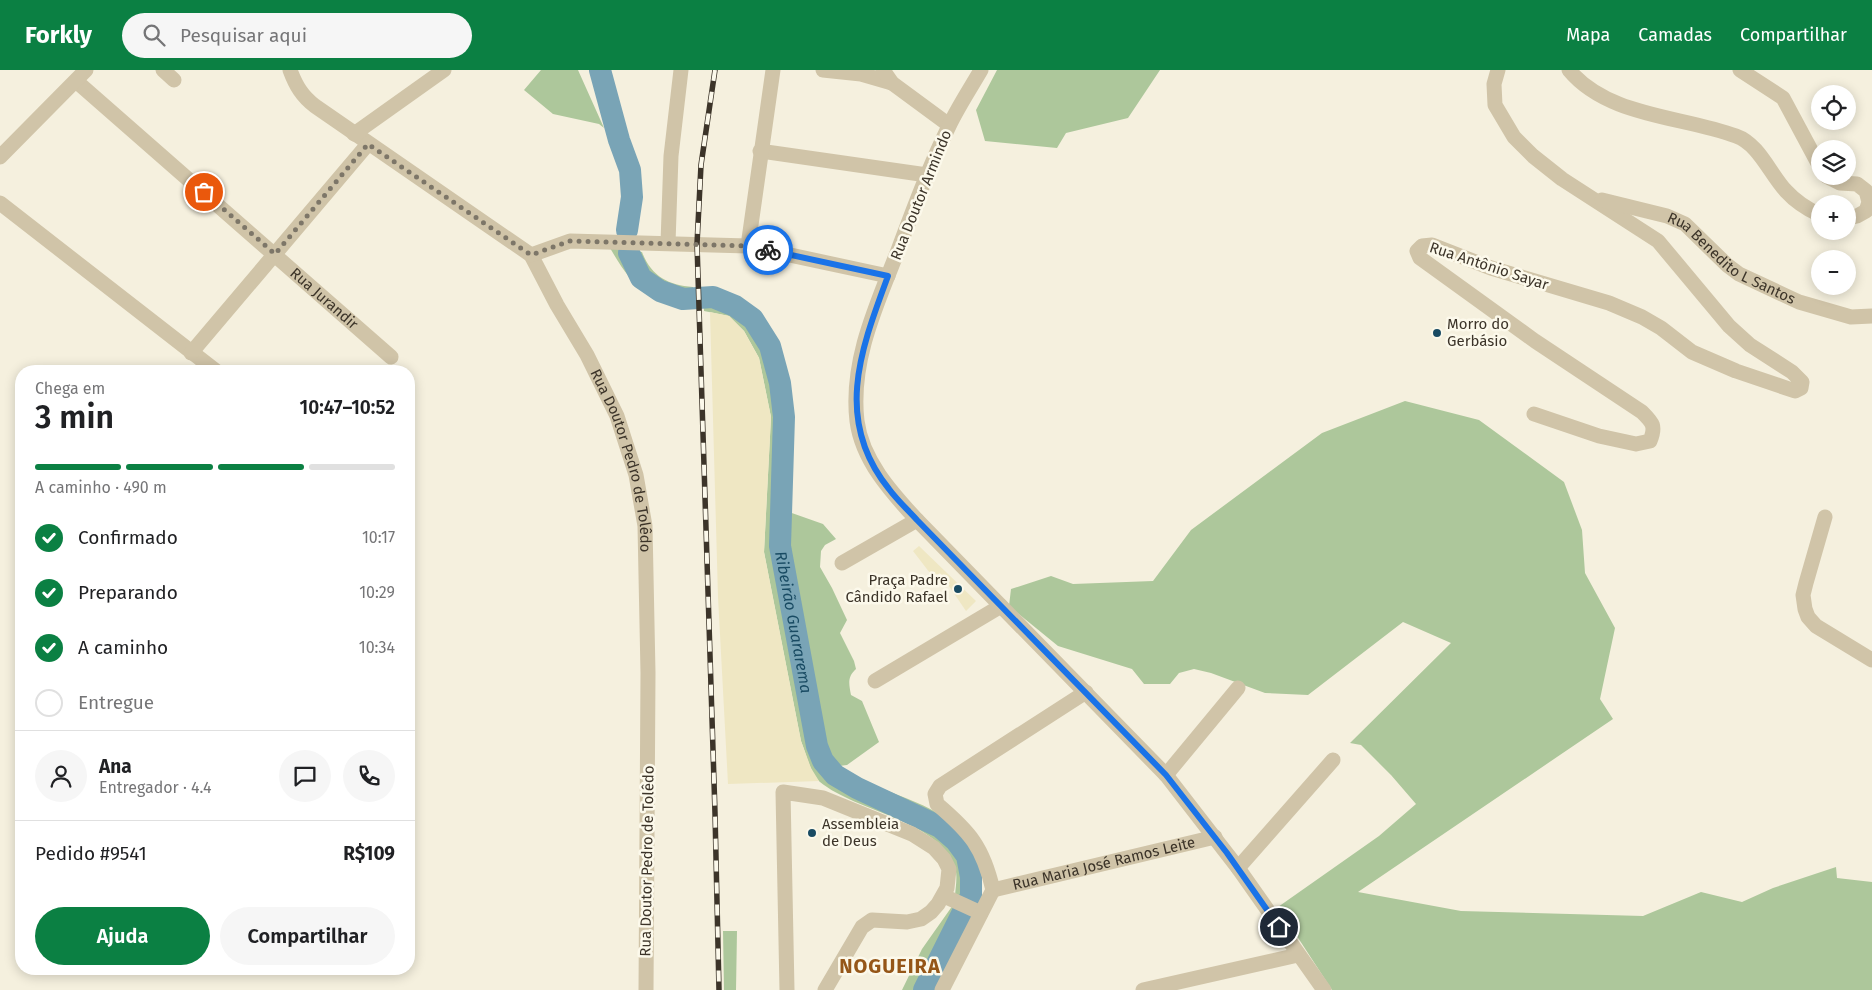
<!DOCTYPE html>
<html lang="pt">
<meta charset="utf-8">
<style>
body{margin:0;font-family:"Fira Sans",sans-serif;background:#f6f6f6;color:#202124;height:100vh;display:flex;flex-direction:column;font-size:19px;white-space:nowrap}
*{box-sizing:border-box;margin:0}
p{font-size:16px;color:#757577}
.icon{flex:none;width:28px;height:28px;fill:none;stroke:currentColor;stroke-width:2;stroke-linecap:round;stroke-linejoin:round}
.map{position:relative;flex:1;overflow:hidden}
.sheet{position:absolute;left:15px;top:295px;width:400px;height:610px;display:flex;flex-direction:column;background:#fff;border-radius:20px;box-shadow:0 2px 12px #0003}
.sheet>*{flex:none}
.controls{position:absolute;left:1811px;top:15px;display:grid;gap:10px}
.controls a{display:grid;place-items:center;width:45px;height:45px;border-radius:50%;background:#fff;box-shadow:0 2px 12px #0003;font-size:25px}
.pin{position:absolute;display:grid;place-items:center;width:42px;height:42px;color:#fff;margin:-21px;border:2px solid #fff;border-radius:50%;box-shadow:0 1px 5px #0007}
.courier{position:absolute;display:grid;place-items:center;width:50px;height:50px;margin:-25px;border:4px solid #1a73e8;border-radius:50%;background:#fff;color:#222;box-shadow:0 1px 6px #0007}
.head em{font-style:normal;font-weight:600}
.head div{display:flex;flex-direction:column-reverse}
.head{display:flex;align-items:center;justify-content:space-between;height:85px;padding:0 20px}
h1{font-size:32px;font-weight:600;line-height:38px}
.bar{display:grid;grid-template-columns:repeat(4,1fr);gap:8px 5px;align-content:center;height:60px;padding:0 20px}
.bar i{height:6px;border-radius:4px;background:#e0e0e0}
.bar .current{background:#0b8043}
.bar p{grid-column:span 4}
.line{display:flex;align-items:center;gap:12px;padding:0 20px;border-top:1px solid #e0e0e0}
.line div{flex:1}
.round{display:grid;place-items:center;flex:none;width:52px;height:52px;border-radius:26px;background:#f6f6f6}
ol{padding:0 20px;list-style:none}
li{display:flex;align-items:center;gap:15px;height:55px}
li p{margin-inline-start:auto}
li .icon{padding:5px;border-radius:50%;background:#0b8043;color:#fff;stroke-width:4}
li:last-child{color:#757577}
li i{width:28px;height:28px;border:2px solid #e0e0e0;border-radius:50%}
.primary-button{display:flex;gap:10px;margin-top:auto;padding:10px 20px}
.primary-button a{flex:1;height:58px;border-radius:30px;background:#0b8043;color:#fff;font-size:20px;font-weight:600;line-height:58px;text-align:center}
.primary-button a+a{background:#f6f6f6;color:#202124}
header{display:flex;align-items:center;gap:30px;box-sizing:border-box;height:70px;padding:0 25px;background:#0b8043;color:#fff}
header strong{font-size:24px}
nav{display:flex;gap:28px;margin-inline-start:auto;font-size:18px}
.search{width:350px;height:45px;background:#f6f6f6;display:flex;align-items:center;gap:12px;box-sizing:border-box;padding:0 18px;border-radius:28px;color:#757577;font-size:19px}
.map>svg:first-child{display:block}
.green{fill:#adc79b}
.plaza{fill:#efe7c3}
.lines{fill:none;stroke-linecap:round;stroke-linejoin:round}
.river{stroke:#79a4b6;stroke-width:22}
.minor{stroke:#d0c4a8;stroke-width:15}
.rail-casing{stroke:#3c3429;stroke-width:5.5}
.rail{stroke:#fcf9eb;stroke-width:4;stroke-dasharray:11;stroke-linecap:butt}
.done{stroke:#7d7668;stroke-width:5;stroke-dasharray:0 9}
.route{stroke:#1a73e8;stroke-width:6}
.poi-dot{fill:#194b63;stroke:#fcf9eb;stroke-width:2}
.labels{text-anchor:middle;stroke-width:5;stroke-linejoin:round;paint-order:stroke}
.street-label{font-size:15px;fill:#3c3429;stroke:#fcf9eb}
.poi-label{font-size:15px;fill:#3c3429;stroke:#fcf9eb;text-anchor:start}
.water-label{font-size:16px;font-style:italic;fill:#194b63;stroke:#fcf9eb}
.district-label{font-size:20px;font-weight:bold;letter-spacing:1px;fill:#955618;stroke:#fcf9eb}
</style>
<header>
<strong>Forkly</strong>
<div class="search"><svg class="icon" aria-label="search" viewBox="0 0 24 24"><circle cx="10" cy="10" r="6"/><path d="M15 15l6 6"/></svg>Pesquisar aqui</div>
<nav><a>Mapa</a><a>Camadas</a><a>Compartilhar</a></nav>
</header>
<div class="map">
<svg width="1872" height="920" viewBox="0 0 1872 920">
<rect width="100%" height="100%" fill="#f5f0de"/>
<path class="green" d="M541,0H578L604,58L599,54L553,44L524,20Z
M997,0H1160L1128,48L1066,63L1057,78L985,71L976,40Z
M610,178L642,182C651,206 668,215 693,217L694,239C646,230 634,219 610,178Z
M703,218C721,224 748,234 761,248C767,255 771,266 775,275C799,328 791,385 789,442L823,454L836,469L825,475L821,481L820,497L832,518L847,550L840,563L854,591L856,599C847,607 849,614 851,625L862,631L879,672L847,695L839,696C874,723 940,731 965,766C967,770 969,775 971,779C983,803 983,809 977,834L955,825C956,815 958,803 954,794C934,749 857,742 820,712C810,703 806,683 801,671L764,482L771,347L759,288L744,261L729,246L704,241Z
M1405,331L1479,350L1564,412L1582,460L1585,503L1615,558L1600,629L1613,649L1358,822L1461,841L1643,846L1701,822L1742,832L1773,818L1836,797L1837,808L1872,812V920H1332L1278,837L1379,766L1416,734L1391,705L1361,675L1350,673L1451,573L1403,552L1308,625L1265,623L1211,603L1194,599L1179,603L1170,614H1144L1132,599L1058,576L1009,536L1011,519L1051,506L1073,514L1153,511L1191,460L1322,363Z
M953,835L972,844L934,920H902L922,879Z
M723,861H737L736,920H724Z"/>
<path class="plaza" d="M710,242L729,246L744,261L759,288L771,347L764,482L801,671L811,698L819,711L728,714L718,527Z
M919,476L976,531L966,541L940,503L933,507L913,481Z"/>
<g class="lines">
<g class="river">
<path d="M600,0L619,70L630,100L632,127L627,160"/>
<path id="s1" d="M629,183L641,208L660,221L683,229L713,227L735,236L753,249L770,276L780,313L784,347L780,476L817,676L823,691L835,705L857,718L940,757L956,771L967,786L971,807V826L924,920"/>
</g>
<g class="minor">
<path d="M163,0L174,10"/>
<path id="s2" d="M290,0C296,16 302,26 315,36L531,185L557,235L587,285L617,346L636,405L645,456L648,603L646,920"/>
<path d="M823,0L861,4L892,13"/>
<path d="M883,0L892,13L949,55"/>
<path d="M981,0C970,19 958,37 949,56C929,97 913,140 897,183C876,236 850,292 857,351C862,390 891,422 917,450L1166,705L1238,798L1324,920"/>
<path d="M1498,0L1494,14L1495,35L1514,67L1533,86L1562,109L1658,171L1729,256L1750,275L1792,302L1802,312L1801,318L1795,321L1736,301L1692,282L1661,258L1642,247L1609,233L1491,198L1432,175L1422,176L1417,181L1420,188L1535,271L1642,342C1653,353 1656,356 1650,371L1636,374L1599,366L1534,344"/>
<path d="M1569,0C1608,47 1682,46 1736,66C1759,74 1770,104 1786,121C1796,132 1807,139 1820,145"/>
<path d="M1740,0L1783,28L1820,97"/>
<path id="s3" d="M76,11L391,287"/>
<path d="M354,64L444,0"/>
<path d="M760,81L927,105"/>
<path d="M0,87L86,0"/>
<path d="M1826,106L1840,113L1857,114L1866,121L1869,132L1866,141L1857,146L1848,148"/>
<path id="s4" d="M1602,130L1667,146L1685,154L1727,195L1739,204L1799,232L1851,247L1872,246"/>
<path d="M0,133L216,301"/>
<path d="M668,173L671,86L681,0"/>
<path d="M748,176L773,0"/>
<path d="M531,185L570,171L748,176L888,206"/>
<path d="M191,283L368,74"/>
<path d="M1825,447L1806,513L1803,525L1805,539L1808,547L1816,556L1872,590"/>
<path d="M842,493L917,450"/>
<path d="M875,611L1001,536"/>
<path d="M1166,705L1238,618"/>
<path d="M1238,798L1333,690"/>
<path id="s5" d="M993,820L1215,767"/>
<path d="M944,826L981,843"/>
<path d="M787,920L783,722L823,728L912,764L934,778L944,789L949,799L947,818L938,834L931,842L921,849L907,852L872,850L862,857L825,920"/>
<path d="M942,920L993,820C983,777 970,762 937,734L935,724L940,716L1086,622"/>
<path d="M1143,920L1298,885"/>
</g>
<g class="rail-casing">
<path id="rail" d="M715,0L701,95L697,174L715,743L719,920"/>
</g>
<use href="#rail" class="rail"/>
</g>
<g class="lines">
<path class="done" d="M204,122L275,184L368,74L531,185L570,171L748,176L768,180"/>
<path class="route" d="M768,180L888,206C861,279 833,350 889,419C897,430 908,440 917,450L1166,705L1227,783L1279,857"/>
</g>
<g class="poi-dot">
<circle cx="1437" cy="263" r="5"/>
<circle cx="958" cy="519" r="5"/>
<circle cx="812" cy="763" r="5"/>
</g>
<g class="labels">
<g class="street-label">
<text transform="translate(921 125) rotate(-68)" y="5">Rua Doutor Armindo</text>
<text dy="5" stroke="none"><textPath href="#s4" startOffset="145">Rua Benedito L Santos</textPath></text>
<text transform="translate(1489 196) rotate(18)" y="5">Rua Antônio Sayar</text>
<text dy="5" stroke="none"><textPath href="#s3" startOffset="330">Rua Jurandir</textPath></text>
<text dy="5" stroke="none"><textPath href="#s2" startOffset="534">Rua Doutor Pedro de Tolêdo</textPath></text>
<text transform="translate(647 791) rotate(-89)" y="5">Rua Doutor Pedro de Tolêdo</text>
<text dy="5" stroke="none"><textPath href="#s5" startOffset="114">Rua Maria José Ramos Leite</textPath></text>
</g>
<g class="poi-label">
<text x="1447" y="259">Morro do<tspan x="1447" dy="17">Gerbásio</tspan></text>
<text x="948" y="515" text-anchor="end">Praça Padre<tspan x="948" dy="17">Cândido Rafael</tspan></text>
<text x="822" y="759">Assembleia<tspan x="822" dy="17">de Deus</tspan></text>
</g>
<g class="water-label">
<text dy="6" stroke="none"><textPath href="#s1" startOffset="462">Ribeirão Guararema</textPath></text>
</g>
<g class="district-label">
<text x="890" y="903">NOGUEIRA</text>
</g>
</g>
</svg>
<div class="controls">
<a><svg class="icon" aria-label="locate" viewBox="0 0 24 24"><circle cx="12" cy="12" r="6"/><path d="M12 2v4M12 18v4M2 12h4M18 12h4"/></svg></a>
<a><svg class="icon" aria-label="layers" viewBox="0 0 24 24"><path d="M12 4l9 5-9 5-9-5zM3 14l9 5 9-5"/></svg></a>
<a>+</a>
<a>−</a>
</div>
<div class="pin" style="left:204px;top:122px;background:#ea580c"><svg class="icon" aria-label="bag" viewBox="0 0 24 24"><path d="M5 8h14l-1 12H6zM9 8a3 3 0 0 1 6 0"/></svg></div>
<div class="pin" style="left:1279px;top:857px;background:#1f2937"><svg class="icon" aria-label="home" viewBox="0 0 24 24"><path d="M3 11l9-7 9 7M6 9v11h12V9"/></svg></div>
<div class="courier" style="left:768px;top:180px"><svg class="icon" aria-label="bike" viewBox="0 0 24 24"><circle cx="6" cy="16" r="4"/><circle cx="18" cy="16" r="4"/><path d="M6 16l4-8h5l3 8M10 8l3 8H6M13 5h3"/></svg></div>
<section class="sheet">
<div class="head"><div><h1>3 min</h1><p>Chega em</p></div><em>10:47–10:52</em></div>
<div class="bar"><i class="current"></i><i class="current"></i><i class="current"></i><i></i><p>A caminho · 490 m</p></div>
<ol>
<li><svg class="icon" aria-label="check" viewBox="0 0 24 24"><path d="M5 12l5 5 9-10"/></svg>Confirmado<p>10:17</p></li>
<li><svg class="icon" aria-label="check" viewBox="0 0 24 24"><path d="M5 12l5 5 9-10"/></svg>Preparando<p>10:29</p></li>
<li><svg class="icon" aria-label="check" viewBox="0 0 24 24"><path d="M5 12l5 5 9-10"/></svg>A caminho<p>10:34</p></li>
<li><i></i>Entregue</li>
</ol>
<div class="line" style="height:90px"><a class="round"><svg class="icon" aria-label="person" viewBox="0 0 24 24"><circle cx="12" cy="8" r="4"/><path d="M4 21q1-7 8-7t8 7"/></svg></a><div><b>Ana</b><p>Entregador · 4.4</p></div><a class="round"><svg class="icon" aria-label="chat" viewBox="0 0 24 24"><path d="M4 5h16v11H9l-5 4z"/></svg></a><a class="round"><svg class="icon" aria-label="phone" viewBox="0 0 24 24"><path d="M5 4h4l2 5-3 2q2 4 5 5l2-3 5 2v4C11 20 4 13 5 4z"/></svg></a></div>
<div class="line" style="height:65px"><div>Pedido #9541</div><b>R$109</b></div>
<div class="primary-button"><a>Ajuda</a><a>Compartilhar</a></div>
</section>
</div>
